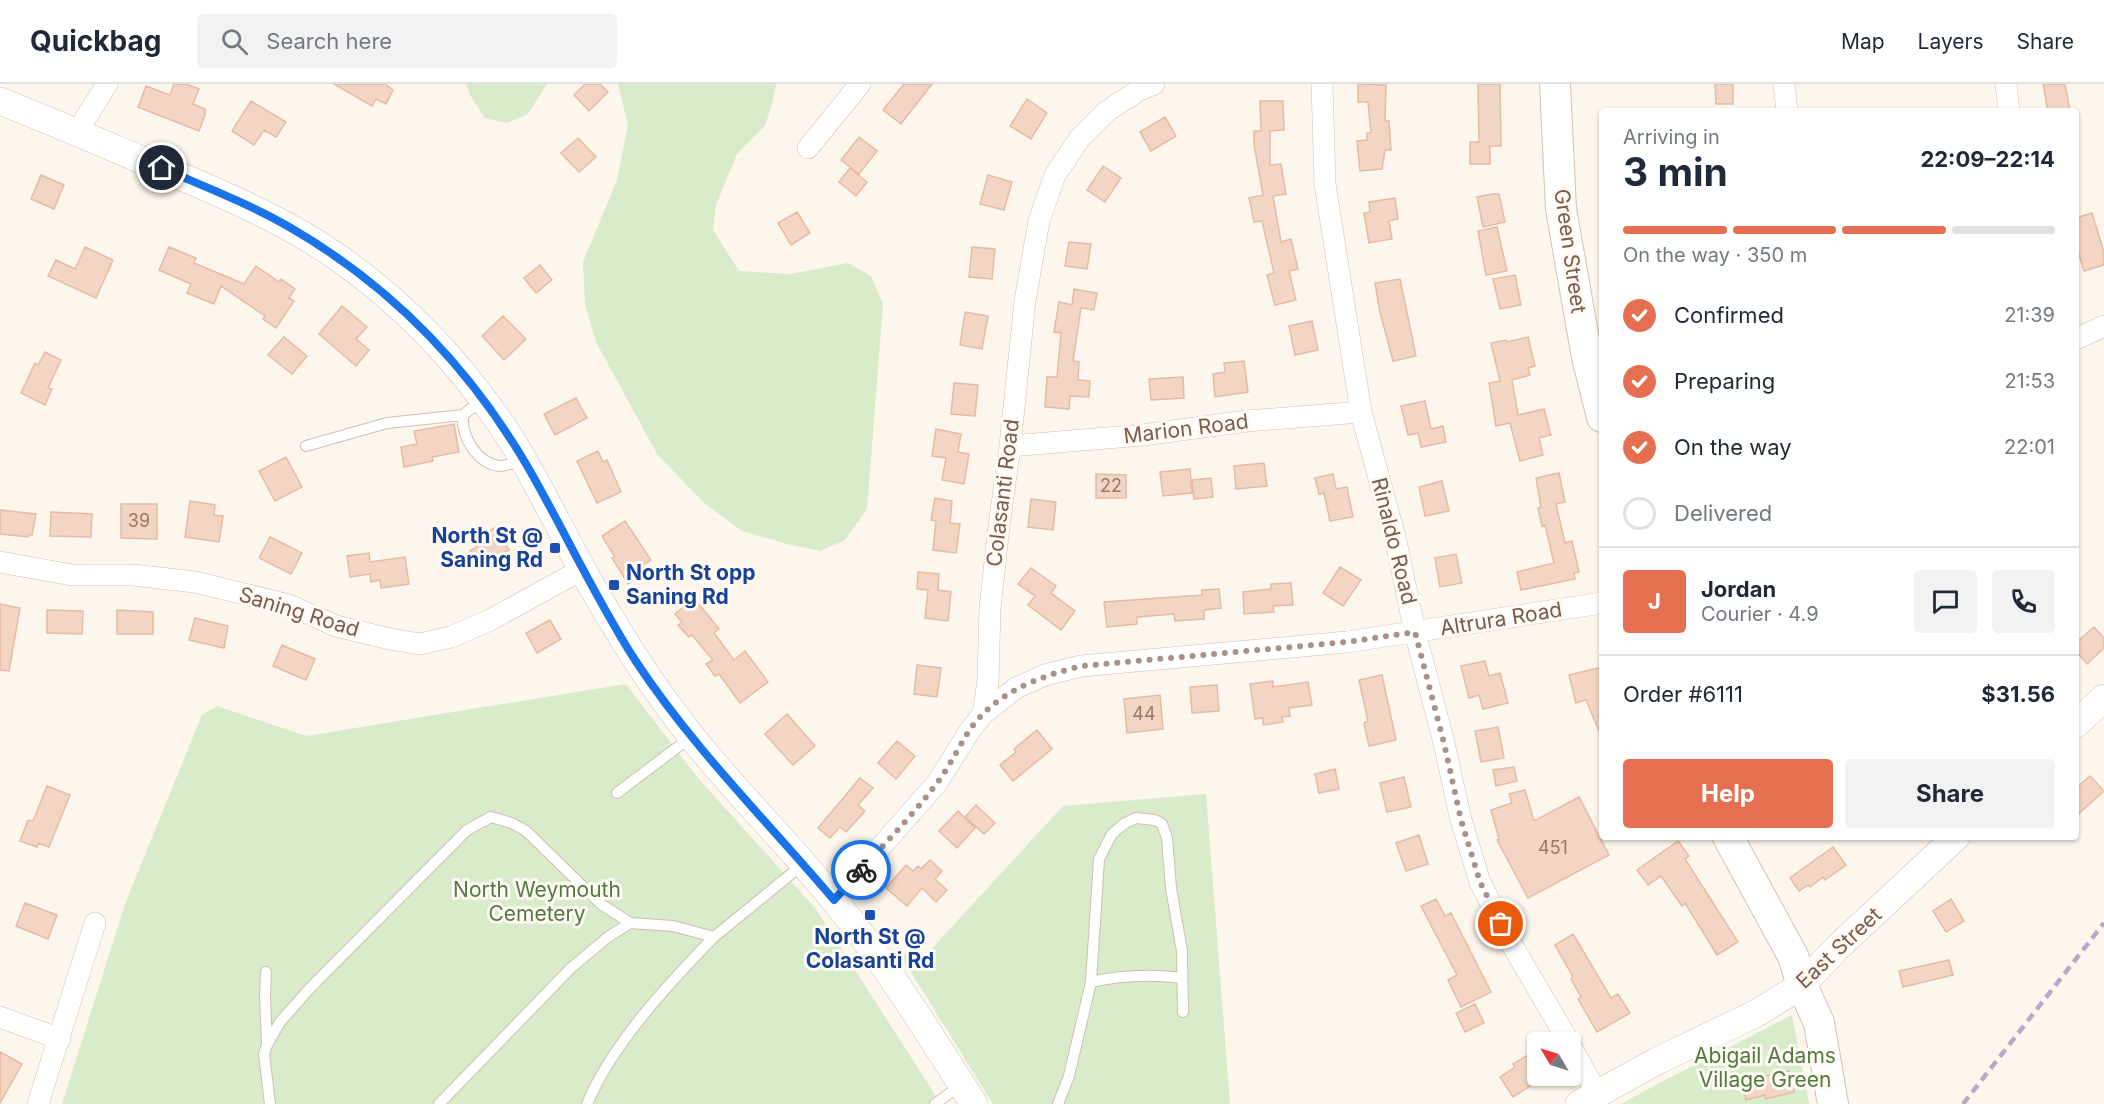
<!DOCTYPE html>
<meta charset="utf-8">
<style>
body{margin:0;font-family:Inter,sans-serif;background:#f2f2f3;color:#1f2937;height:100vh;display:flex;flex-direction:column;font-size:22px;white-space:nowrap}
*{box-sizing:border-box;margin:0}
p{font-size:20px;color:#747a83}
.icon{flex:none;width:33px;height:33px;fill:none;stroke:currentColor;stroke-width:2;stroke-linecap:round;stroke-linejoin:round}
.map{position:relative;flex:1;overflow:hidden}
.panel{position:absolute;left:1599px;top:24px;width:480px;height:732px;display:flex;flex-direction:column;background:#fff;border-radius:6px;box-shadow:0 2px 4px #0004}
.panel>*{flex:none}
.needle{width:39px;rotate:308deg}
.tools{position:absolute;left:1527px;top:948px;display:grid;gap:12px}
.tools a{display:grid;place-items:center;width:54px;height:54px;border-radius:6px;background:#fff;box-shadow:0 2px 4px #0004;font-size:30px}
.pin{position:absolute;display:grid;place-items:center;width:51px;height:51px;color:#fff;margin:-26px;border:3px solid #fff;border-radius:50%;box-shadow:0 2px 6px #0007}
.courier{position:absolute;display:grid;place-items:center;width:60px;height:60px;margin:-30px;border:4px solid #1a73e8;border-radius:50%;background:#fff;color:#222;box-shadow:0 2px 8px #0007}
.head em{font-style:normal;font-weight:700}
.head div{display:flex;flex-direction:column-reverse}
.head{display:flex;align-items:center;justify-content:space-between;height:102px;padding:0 24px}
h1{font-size:39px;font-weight:700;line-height:45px}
.bar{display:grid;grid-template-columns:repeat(4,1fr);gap:9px 6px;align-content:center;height:72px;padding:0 24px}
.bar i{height:8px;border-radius:4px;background:#e0e1e3}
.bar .on{background:#e76f51}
.bar p{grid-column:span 4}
.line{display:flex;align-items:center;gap:15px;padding:0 24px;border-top:2px solid #e0e1e3}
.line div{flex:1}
.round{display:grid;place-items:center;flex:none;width:63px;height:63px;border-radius:6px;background:#f2f2f3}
ol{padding:0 24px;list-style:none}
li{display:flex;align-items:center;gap:18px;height:66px}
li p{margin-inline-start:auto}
li .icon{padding:6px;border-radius:50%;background:#e76f51;color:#fff;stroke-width:4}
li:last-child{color:#747a83}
li i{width:33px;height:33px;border:3px solid #e0e1e3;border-radius:50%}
.action{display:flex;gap:12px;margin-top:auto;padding:12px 24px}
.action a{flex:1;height:69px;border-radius:6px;background:#e76f51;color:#fff;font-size:24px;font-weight:700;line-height:69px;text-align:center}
.action a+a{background:#f2f2f3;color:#1f2937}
header{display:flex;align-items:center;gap:36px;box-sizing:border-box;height:84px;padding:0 30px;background:#fff;border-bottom:2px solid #e0e1e3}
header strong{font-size:28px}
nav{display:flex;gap:33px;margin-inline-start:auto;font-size:21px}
.search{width:420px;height:54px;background:#f2f2f3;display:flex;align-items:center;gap:15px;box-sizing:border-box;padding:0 21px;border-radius:6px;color:#747a83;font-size:22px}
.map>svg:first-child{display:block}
.green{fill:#d8ecc9}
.building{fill:#f3d5c3;stroke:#e6bba3;stroke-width:1.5}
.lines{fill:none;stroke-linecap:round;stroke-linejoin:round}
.service-casing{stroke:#d1beb0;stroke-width:12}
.minor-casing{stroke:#d1beb0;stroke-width:22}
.tertiary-casing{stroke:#d1beb0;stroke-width:28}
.secondary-casing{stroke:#d6c0b0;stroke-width:32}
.service{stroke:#fff;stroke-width:10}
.minor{stroke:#fff;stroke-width:21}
.tertiary{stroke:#fff;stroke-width:27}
.secondary{stroke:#fff;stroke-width:30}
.rail{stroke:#b9a8c9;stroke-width:4.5;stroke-dasharray:9 6;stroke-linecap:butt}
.done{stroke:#a89285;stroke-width:6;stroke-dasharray:0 10.8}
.route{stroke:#1a73e8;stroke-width:8}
.transit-dot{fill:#1a4fb4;stroke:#fffaf3;stroke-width:2}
.labels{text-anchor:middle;stroke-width:6;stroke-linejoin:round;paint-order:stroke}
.number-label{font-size:18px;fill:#987a6a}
.street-label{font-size:21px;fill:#7a5c4d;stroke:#fffaf3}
.transit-label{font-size:21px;font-weight:bold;fill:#164399;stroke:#fffaf3;text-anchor:end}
.park-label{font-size:21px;fill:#537a41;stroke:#fffaf3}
</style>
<header>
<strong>Quickbag</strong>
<div class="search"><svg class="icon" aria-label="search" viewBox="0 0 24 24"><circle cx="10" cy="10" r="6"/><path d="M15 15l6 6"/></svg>Search here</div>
<nav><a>Map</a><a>Layers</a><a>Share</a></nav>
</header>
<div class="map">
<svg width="2104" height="1020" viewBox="0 0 2104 1020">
<rect width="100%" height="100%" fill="#fdf6ec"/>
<path class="green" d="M466,0H547L528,30L507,39L485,34L470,11Z
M618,0H776L772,20L765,42L737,70L716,121L713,146L739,187L790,190L848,179L871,192L883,220L867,425L845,456L820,467L787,460L742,447L704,419L657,370L596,258L585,221L583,178L617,96L628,41Z
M626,600L697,693L816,825L941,1020H62L126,817L202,631L217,622L306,652Z
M1206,710L1230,1020H993L899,869L924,873L1063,722Z
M1792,931L1809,1020H1621L1665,996Z"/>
<path class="building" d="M174,0H186L199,5L193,20L205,25V31L199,47L138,23L146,2L170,11Z
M334,0H385L393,6L386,20L376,15L372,22Z
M585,0H600L608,8L589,27L574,11Z
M904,0H932L901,40L883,26Z
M1358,0L1386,1L1385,37H1389L1391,66H1385L1382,85L1360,87L1357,57L1367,56V49H1371L1368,18H1358Z
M1478,0H1500L1501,62H1490V80H1470V58H1479Z
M1715,0H1733V20H1716Z
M2043,0H2065L2070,27H2048Z
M1027,15L1047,29L1031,55L1010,42Z
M251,17L286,38L276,53L264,46L254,61L232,47Z
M1260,17H1283L1284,46L1270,47V81L1281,80L1286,110L1273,112L1281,158L1291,155L1298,185L1289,187L1296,216L1275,221L1267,191L1274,189L1262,137L1254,138L1249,114L1263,111L1254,61V47H1261Z
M1165,33L1176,52L1151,67L1140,48Z
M859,53L877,67L859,90L841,76Z
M578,54L596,73L579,88L561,69Z
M1103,82L1121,94L1105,118L1087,106Z
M850,84L867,98L856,112L839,98Z
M41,91L64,101L54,125L31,115Z
M988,91L1012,98L1004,126L980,120Z
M1492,110H1499L1505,138L1483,143L1477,113Z
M1395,114L1398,135L1389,137L1392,155L1369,159L1364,129L1370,128L1369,118Z
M797,128L810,149L791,161L778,139Z
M2092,129L2104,168V181L2084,187L2076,161V134Z
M1497,143L1507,187L1486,191L1478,147Z
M1069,158L1091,160L1087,185L1065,182Z
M85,163L113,176L96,214L48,192L56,176L75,185Z
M169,163L196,174L194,179L244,200L256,182L279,198L281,195L295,205L289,214L294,217L276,244L263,235L265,232L221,202L214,220L187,209L191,200L159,186Z
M972,163L995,165L992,195L969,193Z
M540,181L552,196L536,209L524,194Z
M1515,191L1521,221L1500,225L1493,195Z
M1400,195L1416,272L1393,277L1380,228L1375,199Z
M1074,205L1097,209L1094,226L1081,224L1073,277L1079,278L1078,296L1090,297L1089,313L1070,312L1069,325L1045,323L1047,293H1057L1061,249L1054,248L1059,218L1072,221Z
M342,222L367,243L356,255L369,266L356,282L319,250Z
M965,228L988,232L982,265L960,261Z
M503,232L526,255L504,276L482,252Z
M1312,237L1318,266L1295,271L1289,242Z
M284,253L307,272L292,290L268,271Z
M1528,253L1535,282L1528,284L1530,291L1512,296L1518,331L1544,325L1551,351L1539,354L1543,371L1520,377L1510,339L1496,342L1489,299L1500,297L1491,259L1506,256L1507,258Z
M45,268L61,276L48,304L52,305L45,321L21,309L35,279L38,281Z
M1244,277L1248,308L1215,313L1213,290L1225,288L1224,279Z
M1183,293L1184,314L1151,316L1149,295Z
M954,299L978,301L975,332L951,330Z
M576,314L587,334L555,351L544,330Z
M1425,317L1431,345L1443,342L1446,358L1421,363L1418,349L1408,351L1401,322Z
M454,340L459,368L432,373L433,377L404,383L401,363L417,360L414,347Z
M936,345L961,350L958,368L969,370L964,400L942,396L946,374L932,372Z
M598,367L603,378L607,376L621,408L597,419L577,377Z
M286,373L302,403L275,417L259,387Z
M1264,379L1267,402L1236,405L1234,382Z
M1190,385L1192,409L1163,412L1160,388Z
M1559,389L1565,418L1556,420L1565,459L1572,457L1579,488L1574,489L1575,495L1521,506L1517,488L1554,479L1545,441L1542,442L1538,424L1541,423L1536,394Z
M1096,390L1126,391V414H1096Z
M1333,390L1336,405L1347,403L1353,433L1330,437L1324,409L1319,410L1315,394Z
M1211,394L1213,413L1194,415L1192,396Z
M1442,397L1449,427L1425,432L1419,403Z
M935,414L952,417L950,439L960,440L956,469L933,466L936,437L931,436Z
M1031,415L1056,418L1053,446L1028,443Z
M190,417L215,421L214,431L223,432L219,458L185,453Z
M121,420H157V455L121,454Z
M0,426L36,430L32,451H28V453L0,450Z
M51,428L92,430L91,453L50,452Z
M625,437L651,476L639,484L644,490L628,500L612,474L615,473L602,452Z
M496,443L509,466L479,483L470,467L479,461L476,455Z
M270,453L302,469L291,490L259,474Z
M369,469L370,478L405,473L409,500L381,504L380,496L371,498L370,490L350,493L347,472Z
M1456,470L1462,499L1440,503L1435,474Z
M1340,483L1361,496L1343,522L1323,509Z
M1031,484L1056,502L1051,509L1075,527L1061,546L1028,521L1035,512L1018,500Z
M918,488L939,490L938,506L951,508L948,537L925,534L928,506L917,505Z
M1291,499L1293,521L1273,522L1274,528L1244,530L1243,508L1271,505V500Z
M1219,505L1221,524L1204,526V535L1175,537L1174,530L1137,533V540L1107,543L1104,518L1202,511V506Z
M694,514L719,545L714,549L734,576L745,567L768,598L740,619L719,590L715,592L706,580L713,576L692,551L689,553L678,541L682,538L675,530Z
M0,520L20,524L9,587L0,586Z
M47,526L83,527L82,550L47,549Z
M117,526L153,528V550H117Z
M195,534L228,542L224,564L189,556Z
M550,536L561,555L537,569L526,549Z
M2094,543L2104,554V564L2087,580L2076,567V559Z
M282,561L315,575L306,596L273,582Z
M1485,577L1489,592L1500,589L1508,619L1483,625L1479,611L1469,614L1461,582Z
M917,581L941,584L937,613L914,610Z
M1602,583V654L1586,616L1576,619L1569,591Z
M1382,591L1396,656L1369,662L1364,639L1368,637L1359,596Z
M1273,597V603L1308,598L1312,621L1289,624L1290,632L1282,633L1283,638L1263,641V634L1255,635L1250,600Z
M1217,601L1219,627L1192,629L1190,603Z
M1160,611L1163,645L1127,649L1124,615Z
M787,630L815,662L793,681L765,650Z
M1498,643L1504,674L1481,678L1475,647Z
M1037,646L1052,665L1013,697L1000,681L1016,668L1014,665Z
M897,657L915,672L896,695L878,679Z
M1514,683L1517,697L1496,702L1493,686Z
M1335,685L1339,705L1319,709L1315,690Z
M2090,692L2104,707L2076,732V704Z
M1404,693L1411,723L1387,728L1380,699Z
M860,694L873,704L858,721L865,727L846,748L840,743L830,754L818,744Z
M47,702L70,711L49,763L38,759L37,763L20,757L28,736L33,737Z
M1525,706L1534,737L1579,713L1609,771L1528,814L1497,756L1499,755L1491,726L1512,719L1509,710Z
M976,721L995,739L984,750L965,733Z
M958,727L975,744L957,764L939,747Z
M1419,751L1428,780L1406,787L1396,759Z
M1678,757L1689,772L1685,775L1738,858L1717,871L1685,819L1682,822L1661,792L1648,801L1637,786Z
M1833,763L1846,781L1825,796L1823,793L1810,803L1808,801L1799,807L1790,794Z
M930,776L942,787L935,795L947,806L936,818L922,804L907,822L886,804L906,781L913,787L918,782L921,785Z
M1436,815L1445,832L1451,829L1491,908L1461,923L1448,896L1457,891L1421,822Z
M1951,815L1964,837L1946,848L1933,827Z
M25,819L57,831L48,855L16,842Z
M1573,850L1611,914L1618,910L1630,929L1597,948L1578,915L1581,913L1571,895L1573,893L1555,861Z
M1949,876L1953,891L1903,903L1899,887Z
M1475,920L1484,939L1465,948L1456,929Z
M0,968L22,980L0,1019Z
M1530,970L1538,982V997L1513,1013L1500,993L1515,983L1513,980Z
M1789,987L1794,1008L1766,1015L1765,1011L1746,1016L1743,1000L1762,996L1761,993Z"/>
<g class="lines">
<g class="service-casing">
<path id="service" d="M483,315L463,331C461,352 477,380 500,382C507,382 516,378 523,376
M306,362L387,339L463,331
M617,709L691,653
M714,853L802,781
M266,888L265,911L267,960
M1091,898C1122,891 1151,890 1182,894
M270,1020L264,970L267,961L280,938L311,903L467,746L491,733L512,739L526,747L601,820L630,839L673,842L714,853C669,899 612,960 587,1020
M439,1020L571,884L608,853L630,839
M935,1020L961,1001
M1058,1020L1069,992L1091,898L1099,775L1112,750L1125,739L1136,734L1155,736L1162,740L1167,754L1171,804L1182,867L1183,928"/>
</g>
<g class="minor-casing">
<path id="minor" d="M1322,0L1325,100L1361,328L1395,453L1415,548L1444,659L1461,736L1480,798L1512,861L1569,958
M1784,0L1787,27
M2006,0L2009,27
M77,48L107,0
M808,64L860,0
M2076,255L2104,242
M1010,362L1143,351L1247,337L1361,328
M0,478L72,491H133L195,498L289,521L336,542L390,555L420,560L451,553L490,536L583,485
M983,630L1016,604L1045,591L1081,582L1347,558L1602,519
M834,816L937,699L971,645L983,630L988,597L990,524L999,442L1010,362L1025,217L1039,137L1055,91L1080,54L1107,27L1138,7L1154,0
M0,933L60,955
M1570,961L1597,1009
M38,1020L95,839"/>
</g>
<g class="tertiary-casing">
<path id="tertiary" d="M0,17C61,41 120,67 180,92C236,116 291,140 340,175C404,220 457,276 501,340C532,386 555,436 582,485C610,535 640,585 675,631C724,697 784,754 835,817C887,881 930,951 974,1020
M2076,640L2104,614
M1579,1020L1657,977L1757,929L1802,901L1837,864L1956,753"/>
</g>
<g class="secondary-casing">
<path id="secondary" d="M1555,0L1561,125L1587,273L1602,333
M1728,753L1793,872L1802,901L1819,939L1833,1020"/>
</g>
<use href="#service" class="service"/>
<use href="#minor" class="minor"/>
<use href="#tertiary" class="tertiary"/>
<use href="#secondary" class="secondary"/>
<path class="rail" d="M1963,1020L2104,839"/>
</g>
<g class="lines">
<path class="done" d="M861,786C886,758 914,730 937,699C950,682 959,662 971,644C998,607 1039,593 1081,582L1347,558L1415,548L1444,659L1461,736L1480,798L1501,840"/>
<path class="route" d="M162,84C205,103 250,120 291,144C391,202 471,285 529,385C565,448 596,515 635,576C692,663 767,737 834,816L861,786"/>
</g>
<g class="transit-dot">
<rect x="549" y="458" width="12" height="12" rx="3"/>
<rect x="608" y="495" width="12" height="12" rx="3"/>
<rect x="864" y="825" width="12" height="12" rx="3"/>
</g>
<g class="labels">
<g class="number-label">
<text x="1111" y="408">22</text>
<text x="139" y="443">39</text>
<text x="1144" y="636">44</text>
<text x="1553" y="770">451</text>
</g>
<g class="street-label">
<text transform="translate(1570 167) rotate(82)" y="7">Green Street</text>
<text transform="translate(1186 345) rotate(-7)" y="7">Marion Road</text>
<text transform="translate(1003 409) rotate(-83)" y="7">Colasanti Road</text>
<text transform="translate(1394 457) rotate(76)" y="7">Rinaldo Road</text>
<text transform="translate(299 528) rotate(17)" y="7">Saning Road</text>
<text transform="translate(1501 535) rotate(-9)" y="7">Altrura Road</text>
<text transform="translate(1839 864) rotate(-43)" y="7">East Street</text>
</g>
<g class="transit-label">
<text x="543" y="459">North St @<tspan x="543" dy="24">Saning Rd</tspan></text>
<text x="626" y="496" text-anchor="start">North St opp<tspan x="626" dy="24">Saning Rd</tspan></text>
<text x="870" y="860" text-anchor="middle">North St @<tspan x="870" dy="24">Colasanti Rd</tspan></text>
</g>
<g class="park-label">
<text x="537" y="813">North Weymouth<tspan x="537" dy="24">Cemetery</tspan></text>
<text x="1765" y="979">Abigail Adams<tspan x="1765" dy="24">Village Green</tspan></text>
</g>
</g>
</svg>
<div class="tools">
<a><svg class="needle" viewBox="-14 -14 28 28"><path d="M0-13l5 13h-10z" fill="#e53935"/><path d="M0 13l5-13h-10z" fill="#747a83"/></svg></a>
</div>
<div class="pin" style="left:1501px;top:840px;background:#ea580c"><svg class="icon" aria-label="bag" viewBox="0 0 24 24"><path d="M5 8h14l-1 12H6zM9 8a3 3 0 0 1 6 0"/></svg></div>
<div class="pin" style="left:162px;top:84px;background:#1f2937"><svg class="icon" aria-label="home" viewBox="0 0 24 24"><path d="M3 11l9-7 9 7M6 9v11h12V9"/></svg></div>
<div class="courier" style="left:861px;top:786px"><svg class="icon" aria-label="bike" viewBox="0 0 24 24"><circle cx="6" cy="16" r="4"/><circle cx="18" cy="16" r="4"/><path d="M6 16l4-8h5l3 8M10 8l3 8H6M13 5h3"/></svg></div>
<section class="panel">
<div class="head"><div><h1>3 min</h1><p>Arriving in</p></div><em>22:09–22:14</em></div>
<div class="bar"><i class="on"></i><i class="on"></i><i class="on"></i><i></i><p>On the way · 350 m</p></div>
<ol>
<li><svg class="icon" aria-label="check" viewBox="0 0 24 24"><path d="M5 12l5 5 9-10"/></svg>Confirmed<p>21:39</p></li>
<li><svg class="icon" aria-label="check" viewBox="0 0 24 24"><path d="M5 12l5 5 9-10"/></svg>Preparing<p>21:53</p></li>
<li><svg class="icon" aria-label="check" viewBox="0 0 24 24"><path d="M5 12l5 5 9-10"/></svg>On the way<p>22:01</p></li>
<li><i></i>Delivered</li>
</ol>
<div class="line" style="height:108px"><b class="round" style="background:#e76f51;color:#fff">J</b><div><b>Jordan</b><p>Courier · 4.9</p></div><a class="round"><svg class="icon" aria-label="chat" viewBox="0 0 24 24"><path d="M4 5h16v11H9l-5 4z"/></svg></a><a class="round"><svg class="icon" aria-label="phone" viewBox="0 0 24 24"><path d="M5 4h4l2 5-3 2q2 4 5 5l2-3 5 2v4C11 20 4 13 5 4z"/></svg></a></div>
<div class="line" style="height:78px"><div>Order #6111</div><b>$31.56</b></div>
<div class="action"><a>Help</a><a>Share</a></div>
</section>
</div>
